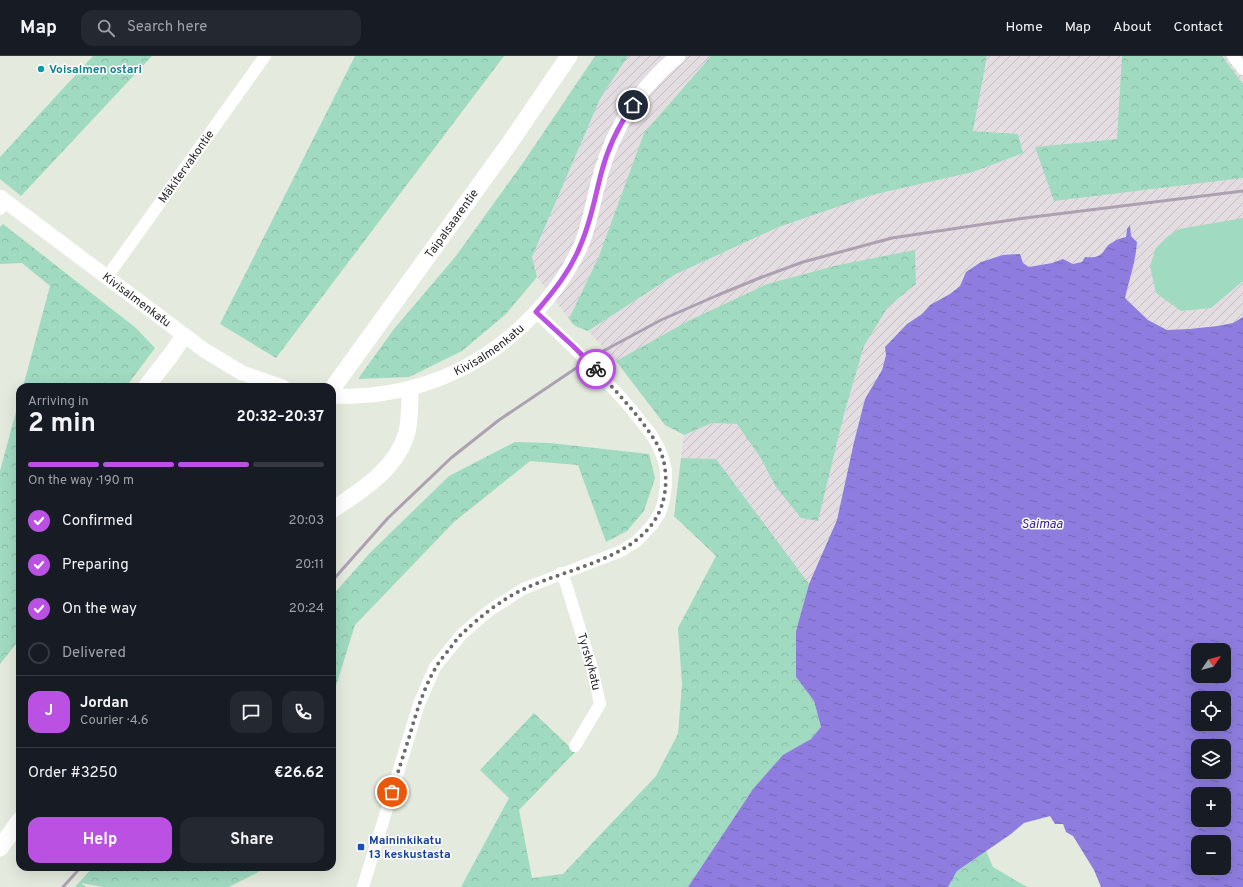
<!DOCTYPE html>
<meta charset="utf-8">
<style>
body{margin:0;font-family:Overpass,sans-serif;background:#242831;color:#f1f3f6;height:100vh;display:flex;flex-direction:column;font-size:15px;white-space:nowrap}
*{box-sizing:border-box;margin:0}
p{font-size:13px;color:#9ea1a6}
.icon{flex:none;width:22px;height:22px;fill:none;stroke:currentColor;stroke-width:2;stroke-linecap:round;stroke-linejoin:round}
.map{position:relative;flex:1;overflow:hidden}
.panel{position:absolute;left:16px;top:327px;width:320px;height:488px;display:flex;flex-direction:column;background:#171b24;border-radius:12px;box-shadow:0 4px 16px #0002}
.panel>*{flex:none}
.needle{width:26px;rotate:55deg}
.controls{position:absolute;left:1191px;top:587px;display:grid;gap:8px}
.controls a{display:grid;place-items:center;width:40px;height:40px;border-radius:8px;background:#171b24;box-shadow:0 4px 16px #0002;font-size:20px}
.pin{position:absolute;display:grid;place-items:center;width:34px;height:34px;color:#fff;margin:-17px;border:2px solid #fff;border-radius:50%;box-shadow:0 1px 4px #0007}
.courier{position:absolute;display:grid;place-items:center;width:40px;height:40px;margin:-20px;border:3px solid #ba51e3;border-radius:50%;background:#fff;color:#222;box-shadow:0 1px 5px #0007}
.headline em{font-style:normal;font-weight:700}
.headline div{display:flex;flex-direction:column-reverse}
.headline{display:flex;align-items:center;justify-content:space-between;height:68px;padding:0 12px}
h1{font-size:26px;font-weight:700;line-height:30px}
.bar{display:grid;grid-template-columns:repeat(4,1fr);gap:6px 4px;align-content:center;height:48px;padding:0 12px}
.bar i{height:5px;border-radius:3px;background:#363941}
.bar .current{background:#ba51e3}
.bar p{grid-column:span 4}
.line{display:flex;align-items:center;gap:10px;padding:0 12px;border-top:1px solid #363941}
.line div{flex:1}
.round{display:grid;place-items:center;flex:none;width:42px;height:42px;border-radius:12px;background:#242831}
ol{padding:0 12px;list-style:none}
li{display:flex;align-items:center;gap:12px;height:44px}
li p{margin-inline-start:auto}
li .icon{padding:4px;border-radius:50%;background:#ba51e3;color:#fff;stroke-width:4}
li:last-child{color:#9ea1a6}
li i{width:22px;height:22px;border:2px solid #363941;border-radius:50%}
.button{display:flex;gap:8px;margin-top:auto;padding:8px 12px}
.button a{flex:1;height:46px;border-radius:12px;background:#ba51e3;color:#fff;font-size:16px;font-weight:700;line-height:46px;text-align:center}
.button a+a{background:#242831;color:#f1f3f6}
header{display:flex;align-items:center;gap:24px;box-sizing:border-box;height:56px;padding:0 20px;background:#171b24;border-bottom:1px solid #363941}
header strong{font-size:19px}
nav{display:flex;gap:22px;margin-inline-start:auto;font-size:14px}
.search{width:280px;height:36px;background:#242831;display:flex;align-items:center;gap:10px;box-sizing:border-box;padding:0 14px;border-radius:12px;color:#9ea1a6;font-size:15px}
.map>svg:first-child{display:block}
.industrial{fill:url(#industrial-furrows)}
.grass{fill:#a0dac1}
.forest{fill:url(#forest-crowns)}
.water{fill:url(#water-ripples);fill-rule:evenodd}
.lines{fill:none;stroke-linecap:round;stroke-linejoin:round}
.minor{stroke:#fff;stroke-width:12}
.tertiary{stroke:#fff;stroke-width:15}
.secondary{stroke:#fff;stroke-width:17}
.rail{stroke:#ada1b1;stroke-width:3}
.done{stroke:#6b6d69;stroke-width:4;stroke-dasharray:0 7.2}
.route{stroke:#ba51e3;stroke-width:5}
.culture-dot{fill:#0f9aa8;stroke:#fff;stroke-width:1.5}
.transit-dot{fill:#1a4fb4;stroke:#fff;stroke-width:1.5}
.labels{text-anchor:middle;stroke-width:3;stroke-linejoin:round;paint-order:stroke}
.culture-label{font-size:12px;font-weight:bold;fill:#0d838f;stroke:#fff;text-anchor:start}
.street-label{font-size:12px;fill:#2a2a2a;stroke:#fff}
.transit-label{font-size:12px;font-weight:bold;fill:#164399;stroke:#fff;text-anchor:start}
.water-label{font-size:13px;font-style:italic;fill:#381e89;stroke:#fff}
</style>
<header>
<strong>Map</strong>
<div class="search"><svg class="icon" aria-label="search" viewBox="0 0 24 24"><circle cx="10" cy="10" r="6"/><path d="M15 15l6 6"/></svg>Search here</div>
<nav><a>Home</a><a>Map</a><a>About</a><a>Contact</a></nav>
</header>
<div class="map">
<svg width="1243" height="831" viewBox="0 0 1243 831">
<defs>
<pattern id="industrial-furrows" width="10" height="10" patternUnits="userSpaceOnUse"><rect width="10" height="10" fill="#e3dde2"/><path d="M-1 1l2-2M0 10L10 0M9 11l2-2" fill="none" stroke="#c3bec2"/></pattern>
<pattern id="forest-crowns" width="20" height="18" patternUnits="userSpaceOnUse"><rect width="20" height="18" fill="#a0dac1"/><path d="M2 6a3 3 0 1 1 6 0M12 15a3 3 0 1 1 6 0" fill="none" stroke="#8abba6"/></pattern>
<pattern id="water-ripples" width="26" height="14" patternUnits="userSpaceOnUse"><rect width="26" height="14" fill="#8e7ddf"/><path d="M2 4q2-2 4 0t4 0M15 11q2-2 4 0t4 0" fill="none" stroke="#7467b5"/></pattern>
</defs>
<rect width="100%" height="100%" fill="#e4eadd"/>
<path class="industrial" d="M628,0H711L644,77L599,200L569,263L537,221L532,201L600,43Z
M987,0H1243V261L1233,267L1178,274H1167L1148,264L1125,242L1129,222L1137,194V186L1131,180L1130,170L1127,173L1126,181L1112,186L1103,198L1091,201L1082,206L1073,208L1063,203L1052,207L1029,211L1023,207L1020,198L966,216L960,230L950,238L930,249L922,258L907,268L886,299L882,314L865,343L854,386L837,464L809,528L716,403L681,402L684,379L712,367L737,368L760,401L776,431L801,462L818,464L844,358L864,290L888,251L916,228L915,195L838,209L767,228L690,264L616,305L588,275L676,218L780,171L872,139L973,116L1023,97L1018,78L973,75Z"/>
<path class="grass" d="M1243,162V225L1211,252L1181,255L1156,237L1150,210L1156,192L1167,181L1179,173Z"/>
<path class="forest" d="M93,0H152L21,140L0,123V101Z
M355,0H504L276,302L220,268Z
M595,0H628L600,43L532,201L537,221L506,258L462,295L409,321L358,323L394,273L456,200L525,104Z
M711,0H987L973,75L1018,78L1023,97L973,116L872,139L779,171L676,218L588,275L575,270L569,263L599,200L644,77Z
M1122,0H1222L1243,28V122L1054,145L1035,91L1117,83Z
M3,168L136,272L155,292L126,331H23L50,230L22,207L0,208V171Z
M915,194L916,228L888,251L864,290L844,358L818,465L801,462L776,431L760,401L737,368L712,367L684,379L665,369L616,305L690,264L767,228L838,209Z
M20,341V583L0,608V415Z
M515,386L550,387L649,398L655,422L644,455L627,475L606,486L578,409L530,405L454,466L355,569L332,643V540L369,498L449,420Z
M681,402L716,403L809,528L796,575V621L814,645L821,671L811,683L783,700L753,733L688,831H461L509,742L480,714L534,657L575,696L519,754L532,822L563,818L656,720L678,678L682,628L678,572L716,500L674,460Z
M986,795L993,811L1027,831H948L957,815Z
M93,811H268L229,831H103L81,827L86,831H75Z"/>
<path class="water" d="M1130,169L1131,180L1137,186C1136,205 1129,224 1125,242L1148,264L1167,274L1189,273L1217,270L1233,267L1243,261V831H1101L1094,814L1073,780L1066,776L1063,768H1055L1050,760L1024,767L1011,778L957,815L948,831H688L753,733L783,699L811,683L821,671L814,645L796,621V575L809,528L837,464L854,386L865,343L882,314L886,299L885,291L907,268L922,258L930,249L950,238L960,230L966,216L981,206L1003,199L1020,198L1023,207L1029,211L1052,207L1063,203L1073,208L1082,206L1085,201C1107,203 1101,192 1113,186C1117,183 1122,182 1126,181L1127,173ZM1198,594H1224V620H1198ZM1198,642H1224V668H1198ZM1198,690H1224V716H1198ZM1198,738H1224V764H1198ZM1198,786H1224V812H1198Z"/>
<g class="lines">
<g class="minor">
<path d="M1233,0L1243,13"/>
<path d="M0,153L6,145"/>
<path id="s1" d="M107,221L265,0"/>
<path id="s2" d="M561,517L566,528L592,612L600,648L575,690"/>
<path d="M363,831L419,648L435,611L462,578L490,554L523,533L621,495L637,485L652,469L660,457L664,444L666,429V414L663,402L658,390L651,378L627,348L594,312L536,256"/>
</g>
<g class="tertiary">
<path id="s3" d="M0,141L204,294L242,317L283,331"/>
<path id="s4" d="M332,340C345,341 358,340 371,339C441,332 500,299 545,246C560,228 573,208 582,187C591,164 594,140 601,117C614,71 641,30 678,0"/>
</g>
<g class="secondary">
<path d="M146,331L170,300L184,280"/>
<path id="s5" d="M332,333L509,88L569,0"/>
<path d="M332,454C362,434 397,413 407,376C410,362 410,347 410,333"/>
<path d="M0,792L20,764"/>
</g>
<path class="rail" d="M332,525L388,462L451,402L499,364L594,300L661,264L718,239L762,221L803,206L892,182L1025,162L1243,135
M63,831L81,811"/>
</g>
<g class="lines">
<path class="done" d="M392,736C398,715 405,695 411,675C417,654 424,632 435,613C439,605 446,598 451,591C455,586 458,581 463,577C479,561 504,542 524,533C573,509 657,501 665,435C667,419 665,402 657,388C641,361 617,337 596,313"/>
<path class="route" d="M596,313L573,290L536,256C554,235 571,214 581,188C591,165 595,141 601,118C607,94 619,69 633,49"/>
</g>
<circle class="culture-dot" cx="41" cy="13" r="4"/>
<rect class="transit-dot" x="357" y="787" width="8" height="8" rx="2"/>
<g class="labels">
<g class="culture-label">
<text x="49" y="17">Voisalmen ostari</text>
</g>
<g class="street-label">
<text dy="4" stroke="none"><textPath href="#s1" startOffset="136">Mäkitervakontie</textPath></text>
<text dy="4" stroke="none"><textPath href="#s5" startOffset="204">Taipalsaarentie</textPath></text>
<text dy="4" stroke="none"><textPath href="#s3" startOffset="171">Kivisalmenkatu</textPath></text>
<text dy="4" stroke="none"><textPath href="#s4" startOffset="167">Kivisalmenkatu</textPath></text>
<text dy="4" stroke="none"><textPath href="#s2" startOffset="93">Tyrskykatu</textPath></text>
</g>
<g class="transit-label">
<text x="369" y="788">Maininkikatu<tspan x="369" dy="14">13 keskustasta</tspan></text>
</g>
<g class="water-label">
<text x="1042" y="472">Saimaa</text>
</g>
</g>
</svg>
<div class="controls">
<a><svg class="needle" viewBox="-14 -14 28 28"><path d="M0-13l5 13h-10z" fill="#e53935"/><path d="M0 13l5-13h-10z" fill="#9ea1a6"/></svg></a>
<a><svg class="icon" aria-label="locate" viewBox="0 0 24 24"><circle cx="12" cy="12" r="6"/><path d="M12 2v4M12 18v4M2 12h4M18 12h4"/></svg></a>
<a><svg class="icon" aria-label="layers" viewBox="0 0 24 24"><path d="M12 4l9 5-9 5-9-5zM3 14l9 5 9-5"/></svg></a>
<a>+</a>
<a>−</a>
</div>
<div class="pin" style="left:392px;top:736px;background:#ea580c"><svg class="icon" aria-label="bag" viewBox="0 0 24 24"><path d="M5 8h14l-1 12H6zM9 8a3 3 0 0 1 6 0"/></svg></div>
<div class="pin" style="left:633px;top:49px;background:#1f2937"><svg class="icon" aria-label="home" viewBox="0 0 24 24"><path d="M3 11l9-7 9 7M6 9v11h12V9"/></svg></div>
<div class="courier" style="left:596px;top:313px"><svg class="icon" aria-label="bike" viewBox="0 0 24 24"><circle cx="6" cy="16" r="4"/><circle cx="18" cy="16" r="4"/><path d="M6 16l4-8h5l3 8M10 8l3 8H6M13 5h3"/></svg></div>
<section class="panel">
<div class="headline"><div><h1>2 min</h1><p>Arriving in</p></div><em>20:32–20:37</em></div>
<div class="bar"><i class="current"></i><i class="current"></i><i class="current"></i><i></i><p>On the way · 190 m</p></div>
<ol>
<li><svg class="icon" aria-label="check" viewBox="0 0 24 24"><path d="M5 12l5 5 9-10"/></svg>Confirmed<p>20:03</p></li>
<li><svg class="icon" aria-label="check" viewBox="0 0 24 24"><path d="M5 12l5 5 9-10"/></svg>Preparing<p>20:11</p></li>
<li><svg class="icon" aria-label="check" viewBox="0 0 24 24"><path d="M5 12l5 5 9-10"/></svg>On the way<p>20:24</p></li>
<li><i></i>Delivered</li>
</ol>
<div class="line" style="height:72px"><b class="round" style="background:#ba51e3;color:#fff">J</b><div><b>Jordan</b><p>Courier · 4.6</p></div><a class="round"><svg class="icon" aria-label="chat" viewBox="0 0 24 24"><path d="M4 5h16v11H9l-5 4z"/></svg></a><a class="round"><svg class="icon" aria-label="phone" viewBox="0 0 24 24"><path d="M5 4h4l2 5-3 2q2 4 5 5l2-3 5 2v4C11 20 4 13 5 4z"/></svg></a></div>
<div class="line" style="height:52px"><div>Order #3250</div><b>€26.62</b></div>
<div class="button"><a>Help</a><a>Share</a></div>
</section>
</div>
